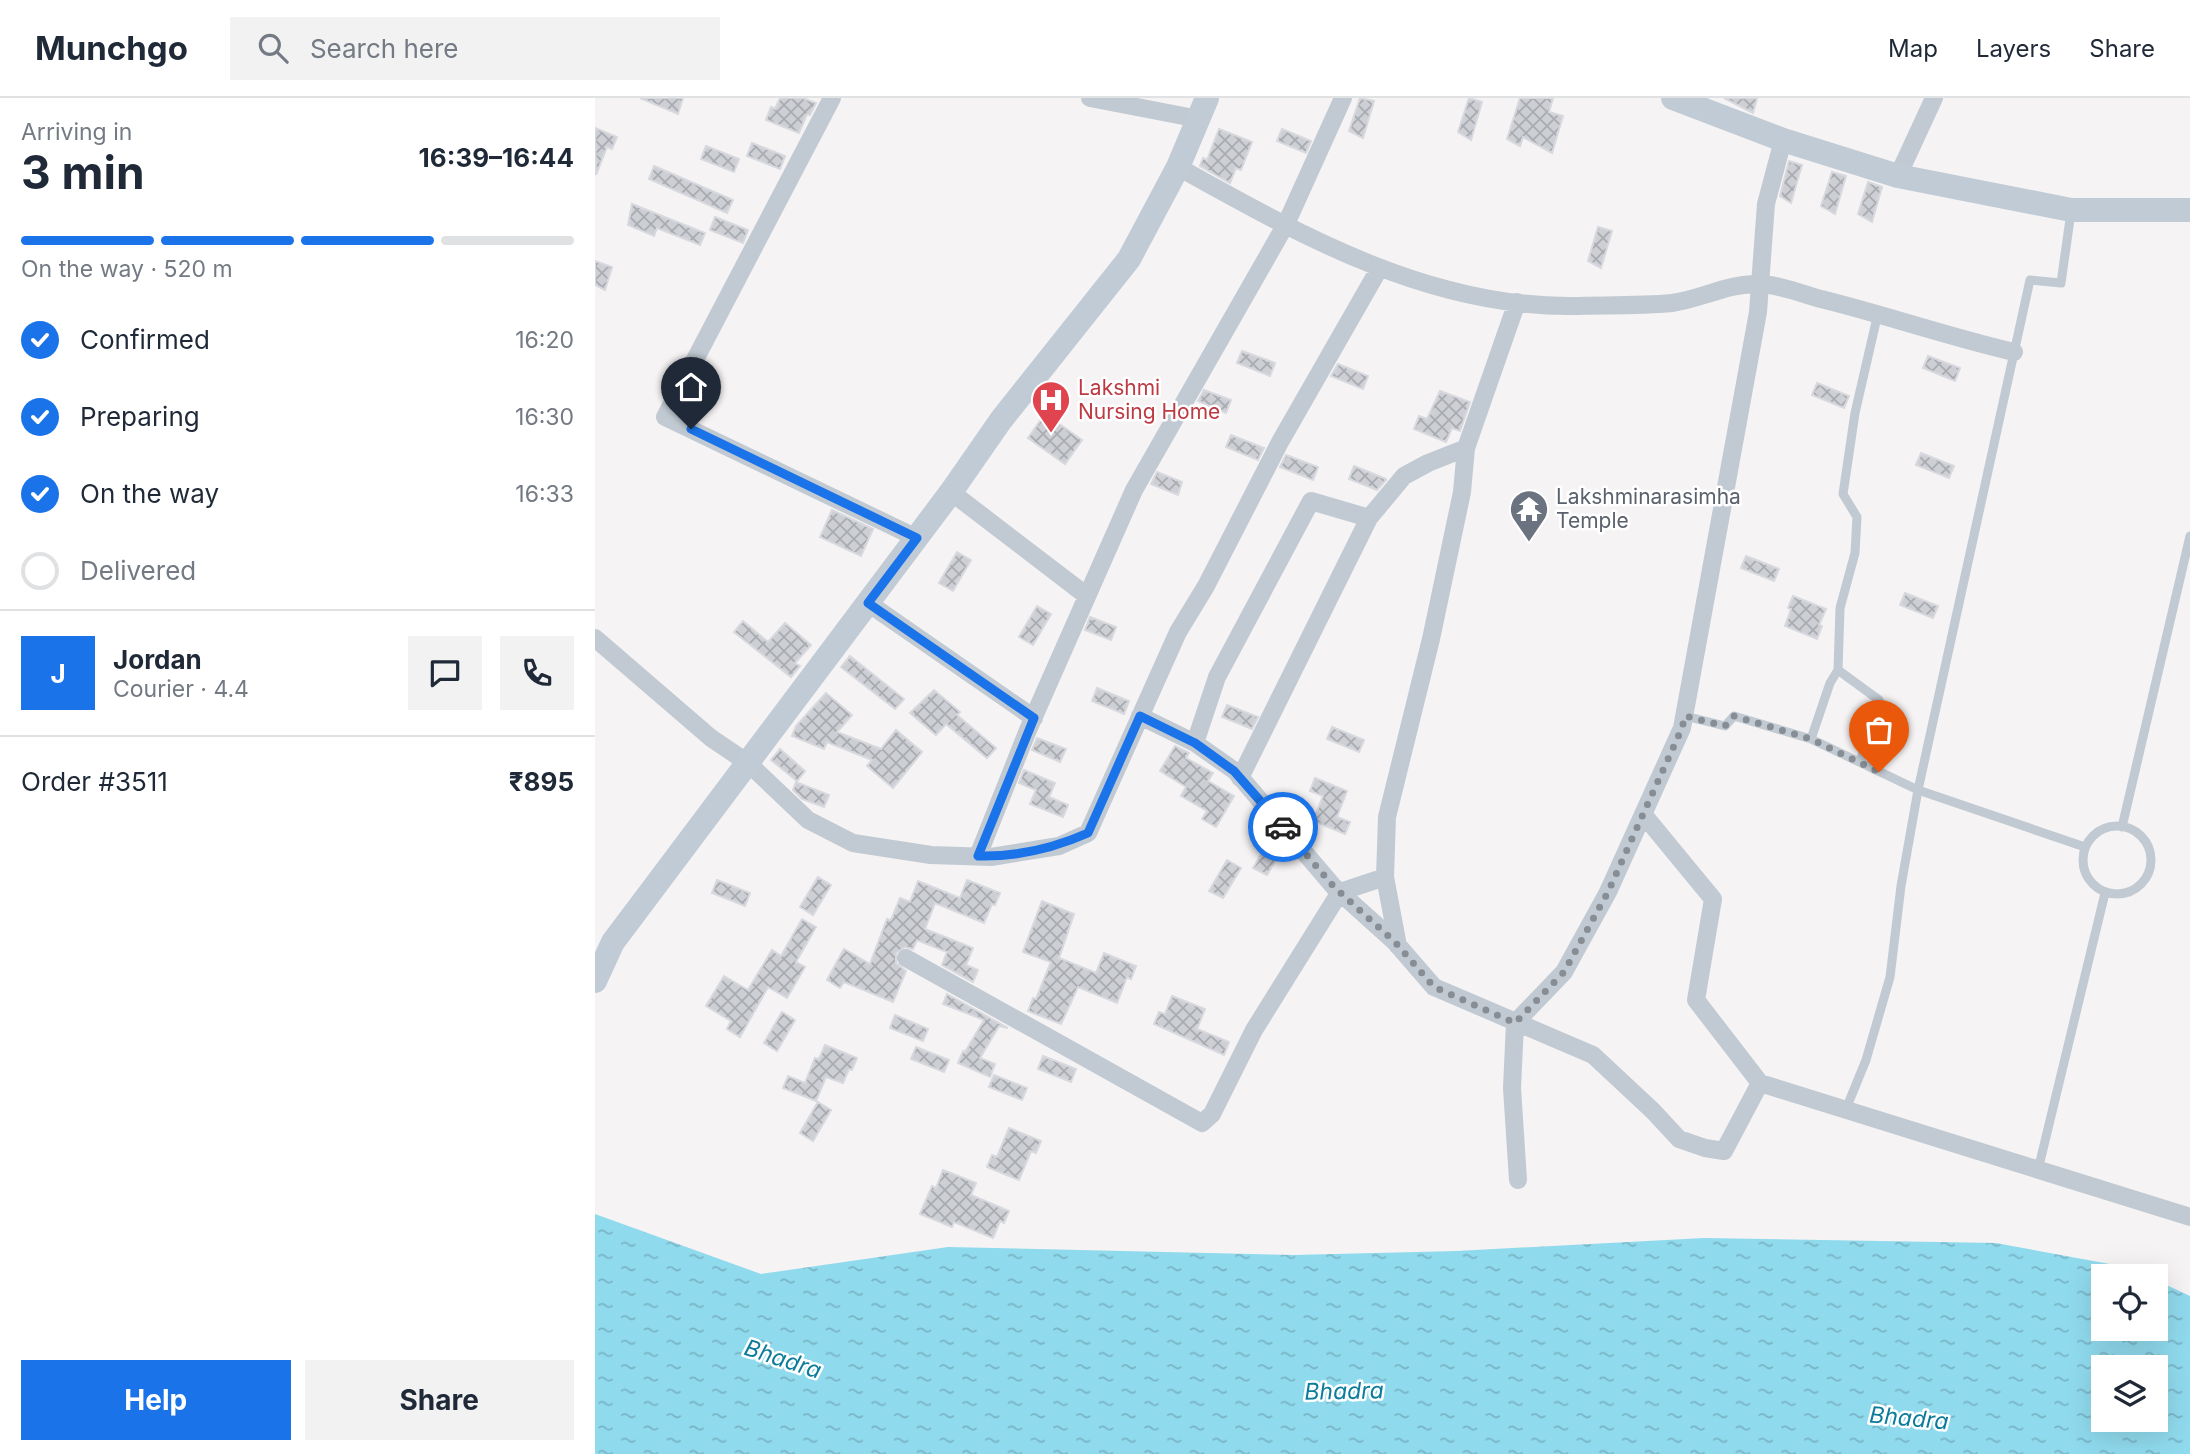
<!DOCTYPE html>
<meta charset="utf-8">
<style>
body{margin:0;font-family:Inter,sans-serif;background:#f2f2f3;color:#1f2937;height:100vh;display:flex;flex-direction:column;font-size:26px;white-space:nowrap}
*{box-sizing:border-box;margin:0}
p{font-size:23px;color:#747a83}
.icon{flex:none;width:38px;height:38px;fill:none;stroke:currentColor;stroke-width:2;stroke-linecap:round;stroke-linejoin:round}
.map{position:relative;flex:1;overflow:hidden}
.details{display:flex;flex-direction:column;background:#fff;width:595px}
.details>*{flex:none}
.fabs{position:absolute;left:1496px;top:1166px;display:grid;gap:14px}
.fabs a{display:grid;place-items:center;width:77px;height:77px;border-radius:0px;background:#fff;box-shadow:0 7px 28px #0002;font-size:35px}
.pin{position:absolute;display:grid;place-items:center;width:60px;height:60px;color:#fff;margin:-72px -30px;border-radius:50% 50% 50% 0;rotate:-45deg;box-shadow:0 0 7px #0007}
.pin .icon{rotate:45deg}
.courier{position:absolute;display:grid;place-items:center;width:70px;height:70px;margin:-35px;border:5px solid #1a73e8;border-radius:50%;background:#fff;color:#222;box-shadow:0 2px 9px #0007}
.head em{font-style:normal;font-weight:700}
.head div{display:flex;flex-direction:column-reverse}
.head{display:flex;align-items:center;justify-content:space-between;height:119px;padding:0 21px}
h1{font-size:46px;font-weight:700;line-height:52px}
.bar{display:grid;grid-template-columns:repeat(4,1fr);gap:10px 7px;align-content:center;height:84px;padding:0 21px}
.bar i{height:9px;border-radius:5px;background:#e0e1e3}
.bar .active{background:#1a73e8}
.bar p{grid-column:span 4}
.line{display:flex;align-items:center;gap:18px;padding:0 21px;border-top:2px solid #e0e1e3}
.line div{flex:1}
.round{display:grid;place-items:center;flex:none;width:74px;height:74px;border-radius:0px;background:#f2f2f3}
ol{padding:0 21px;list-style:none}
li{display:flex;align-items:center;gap:21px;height:77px}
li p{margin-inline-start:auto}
li .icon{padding:7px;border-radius:50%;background:#1a73e8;color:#fff;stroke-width:4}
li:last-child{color:#747a83}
li i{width:38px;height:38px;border:4px solid #e0e1e3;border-radius:50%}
.primary-button{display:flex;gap:14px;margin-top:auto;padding:14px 21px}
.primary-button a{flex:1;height:80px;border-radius:0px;background:#1a73e8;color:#fff;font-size:28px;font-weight:700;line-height:80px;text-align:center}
.primary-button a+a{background:#f2f2f3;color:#1f2937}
header{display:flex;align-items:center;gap:42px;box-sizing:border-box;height:98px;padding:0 35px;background:#fff;border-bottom:2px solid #e0e1e3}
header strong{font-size:33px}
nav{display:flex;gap:38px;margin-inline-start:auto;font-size:24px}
.search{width:490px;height:63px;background:#f2f2f3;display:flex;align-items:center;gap:18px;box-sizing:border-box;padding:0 24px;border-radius:0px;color:#747a83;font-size:26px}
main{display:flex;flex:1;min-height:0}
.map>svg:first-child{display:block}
.water{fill:url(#water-ripples);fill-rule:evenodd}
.building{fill:url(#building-cross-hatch);stroke:#d7d9de;stroke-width:2}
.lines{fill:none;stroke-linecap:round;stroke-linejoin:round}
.lane{stroke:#c1cad2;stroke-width:9}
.street{stroke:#c1cad2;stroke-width:18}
.secondary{stroke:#c1cbd6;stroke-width:24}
.done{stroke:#868d94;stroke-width:7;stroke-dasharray:0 12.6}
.route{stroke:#1a73e8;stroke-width:9}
.labels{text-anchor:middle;stroke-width:5;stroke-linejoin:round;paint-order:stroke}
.health-label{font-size:21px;fill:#be3a42;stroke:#fff;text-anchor:start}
.worship-label{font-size:21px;fill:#5b616d;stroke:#fff;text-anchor:start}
.water-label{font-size:23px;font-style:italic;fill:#0c7c9b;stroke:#fff}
</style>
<header>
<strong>Munchgo</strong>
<div class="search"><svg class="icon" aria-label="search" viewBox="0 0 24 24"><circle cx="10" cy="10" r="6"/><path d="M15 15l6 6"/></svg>Search here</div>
<nav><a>Map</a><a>Layers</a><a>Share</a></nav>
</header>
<main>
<section class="details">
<div class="head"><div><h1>3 min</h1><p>Arriving in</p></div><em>16:39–16:44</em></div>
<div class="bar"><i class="active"></i><i class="active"></i><i class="active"></i><i></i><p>On the way · 520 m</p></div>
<ol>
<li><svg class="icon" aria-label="check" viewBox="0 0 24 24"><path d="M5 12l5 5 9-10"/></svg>Confirmed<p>16:20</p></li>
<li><svg class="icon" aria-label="check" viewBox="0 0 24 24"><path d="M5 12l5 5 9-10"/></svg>Preparing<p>16:30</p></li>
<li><svg class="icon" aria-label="check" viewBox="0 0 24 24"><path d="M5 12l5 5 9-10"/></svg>On the way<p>16:33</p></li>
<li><i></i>Delivered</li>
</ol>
<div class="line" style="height:126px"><b class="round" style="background:#1a73e8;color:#fff">J</b><div><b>Jordan</b><p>Courier · 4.4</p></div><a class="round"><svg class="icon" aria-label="chat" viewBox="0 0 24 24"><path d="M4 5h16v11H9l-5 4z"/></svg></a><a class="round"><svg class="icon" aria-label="phone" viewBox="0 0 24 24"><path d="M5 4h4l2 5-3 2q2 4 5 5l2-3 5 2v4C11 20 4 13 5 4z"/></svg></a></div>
<div class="line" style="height:91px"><div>Order #3511</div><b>₹895</b></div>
<div class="primary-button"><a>Help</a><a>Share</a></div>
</section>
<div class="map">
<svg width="1595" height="1356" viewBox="0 0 1595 1356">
<defs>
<pattern id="water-ripples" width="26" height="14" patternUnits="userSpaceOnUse" patternTransform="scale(1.75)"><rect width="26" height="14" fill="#90daee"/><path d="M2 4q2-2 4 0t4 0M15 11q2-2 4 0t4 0" fill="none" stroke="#78b4c4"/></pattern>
<pattern id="building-cross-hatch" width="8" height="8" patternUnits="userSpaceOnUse" patternTransform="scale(1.75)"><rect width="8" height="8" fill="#cdcfd5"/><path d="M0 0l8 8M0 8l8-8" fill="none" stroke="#a8abb0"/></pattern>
</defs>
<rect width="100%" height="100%" fill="#f5f3f3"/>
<path class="water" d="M0,1116L166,1176L353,1149L699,1157L862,1153L1109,1140L1401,1145L1531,1169L1551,1178H1508V1230H1561V1182L1595,1198V1356H0ZM1508,1269H1561V1321H1508Z"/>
<path class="building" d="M45,0H88L83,16Z
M185,0H208L221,5L215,17L212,16L204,35L171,22L176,9L180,11Z
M765,0L779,3L768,40L754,33Z
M874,0L887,4L876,42L863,34Z
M925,0H958L954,14L968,18L957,55L928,39L925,48L912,41Z
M1129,0H1162L1158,15Z
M0,30L22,39L17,51L12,49L1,77Z
M624,31L657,44L646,72L641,70L635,85L605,68L608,60L612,62Z
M687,31L716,43L711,55L682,43Z
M157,45L190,58L185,71L152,58Z
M111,48L144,61L139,74L106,61Z
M1194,63L1207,67L1196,105L1185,98Z
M59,68L138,102L132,115L54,81Z
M1237,74L1251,78L1240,116L1226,108Z
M1273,84L1287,89L1277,124L1263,116Z
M37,106L110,135L105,147L62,130L59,138L33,127Z
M120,119L153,132L148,145L115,132Z
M1003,129L1017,133L1006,170L993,163Z
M0,163L17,169L10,192L0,187Z
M647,253L680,265L675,278L642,265Z
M1333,258L1365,270L1360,283L1328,270Z
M743,266L773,278L768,291L736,278Z
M1222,285L1254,298L1249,310L1217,297Z
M609,292L636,302L631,315L603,303Z
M845,293L875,304L865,333L857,330L851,344L819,331L824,318L832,321Z
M450,316L487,342L470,366L433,340Z
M636,337L669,350L663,362L631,349Z
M1326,355L1359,368L1354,380L1321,367Z
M691,357L723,369L718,382L685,369Z
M759,368L791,381V382L782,392L754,381Z
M562,374L587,384L583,397L556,386Z
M237,412L278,431L266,458L225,439Z
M362,454L376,462L358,493L344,485Z
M1151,458L1184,471L1179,483L1146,470Z
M1310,495L1343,508L1338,520L1305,507Z
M1198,498L1231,511L1224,527L1227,528L1222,541L1190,528L1196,511L1193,510Z
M442,508L456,516L438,547L424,539Z
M495,519L521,529L516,542L490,532Z
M148,523L173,544L190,525L216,547L200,565L205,568L196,579L139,534Z
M255,558L309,601L300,611L246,569Z
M502,590L534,603L529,616L497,603Z
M339,592L365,614L362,617L401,650L392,660L351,626L341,637L315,615Z
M231,595L257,617L242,634L286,651L301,632L327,654L298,690L272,668L277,662L232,644L229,651L197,638L201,628Z
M632,607L663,619L657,631L627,619Z
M737,629L769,642L764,654L732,641Z
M442,640L471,651L465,664L437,652Z
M580,648L594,655L591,660L618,675L613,683L639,698L621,729L607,721L612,713L586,698L591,689L565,673Z
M185,651L210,673L202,683L176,662Z
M429,672L460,685L454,699L473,707L468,719L435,706L441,692L424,685Z
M720,680L752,693L742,719L755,724L750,736L718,723L728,698L715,693Z
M201,684L234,697L229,709L207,701L198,692Z
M676,739L689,748L672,777L658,770Z
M632,762L646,770L628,800L614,793Z
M223,779L236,787L218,817L205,809Z
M122,782L155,795L150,808L117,795Z
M372,782L405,795L400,807L397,806L389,825L340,805L330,831L378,850L371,867L383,872L378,884L347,867L352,854L322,842L318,851L310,849L301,855V865L311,873L298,904L249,884L245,890L232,882L249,851L275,866L292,821L296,822L305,800L315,804L323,783L365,800Z
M447,803L479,816L464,860L501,875L509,855L541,868L536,881L532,879L522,905L483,889L466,926L433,913L438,900L441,901L456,864L428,854Z
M207,821L221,829L201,864L210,869L192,900L173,889L145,939L132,931L136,923L111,908L129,878L153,892L177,852L186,858Z
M352,896L413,930L404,928L385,960L400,966L395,979L363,965L368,953L370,954L389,922L348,906Z
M577,898L610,911L602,931L634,944L629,957L559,926L564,914L570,916Z
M187,914L200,922L182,953L169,945Z
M300,917L333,931L328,943L295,930Z
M230,947L262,960L257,972L254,971L248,985L231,979L221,1003L188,990L193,978L210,985L220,960L224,961Z
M321,949L354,962L349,974L316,961Z
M448,958L481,971L476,984L443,971Z
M399,977L432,990L427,1002L394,989Z
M223,1004L236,1012L218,1043L205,1035Z
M414,1030L446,1043L441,1055L436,1053L424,1082L392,1069L397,1057L402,1059Z
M348,1072L381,1085L376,1097L414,1113L409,1125L405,1123L398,1140L359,1124L357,1129L325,1116L337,1088L341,1090Z"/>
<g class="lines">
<path class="lane" d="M1090,618L1130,628L1139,618L1216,641L1323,692L1490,749
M1216,641L1235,585L1243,572
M1265,664L1284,602L1243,572L1245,510L1260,455L1262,419L1248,396L1260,315L1283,215
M1488 762a34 34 0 1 1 68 0a34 34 0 1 1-68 0Z
M1527,729L1595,438
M1251,1011L1271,962L1295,879L1306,788L1323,692L1435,182L1466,185L1476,114
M1443,1072L1510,795"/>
<path class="street" d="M237,0L70,319L322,440
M495,0L604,21
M583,69C705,137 833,209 976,208C1009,207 1044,208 1077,205C1106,201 1134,185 1164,186C1182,186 1208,196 1226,201C1291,217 1354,239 1419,254
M1303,78L1339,0
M356,394L492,498
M273,505L439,620
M0,540L116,640L153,665L213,722L258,745L336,757L396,759L464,748L493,735L583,534L611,488L685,344L784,171
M545,618L600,645L640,673L739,789L800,844L839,889L998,957L1058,1013L1084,1041L1110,1050L1129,1053L1165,985
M600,645L622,579L716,403L774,420L809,378L833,365L871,350
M645,680L774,420
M1048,716L1118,801L1101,902L1165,985L1595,1119
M383,758L433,632L539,392L691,126L748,0
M803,848L790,779L792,719L836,541L867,394L871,350L922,204
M311,860L607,1025L617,1016L659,932L745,794L790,779
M923,1082L917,990L920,925L969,874L1013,794L1087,630L1163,214L1171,106L1188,42"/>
<path class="secondary" d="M1078,0L1188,42L1303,78L1476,112H1595
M0,883L18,844L356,394L406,322L534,161L583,69L612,0"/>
</g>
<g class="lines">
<path class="done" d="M688,729L739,789L800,844L839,889L920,925L969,874L1013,794L1087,630L1090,618L1130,628L1139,618L1216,641L1284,674"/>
<path class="route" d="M96,331L322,440L273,505L439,620L383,758C420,759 459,750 493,735L545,618L600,645L639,673L688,729"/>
</g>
<defs>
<g id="hospital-pin" transform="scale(2.0125)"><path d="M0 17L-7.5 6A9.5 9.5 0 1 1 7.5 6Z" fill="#e0444e" stroke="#fff"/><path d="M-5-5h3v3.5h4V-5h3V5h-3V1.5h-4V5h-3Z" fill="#fff"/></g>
<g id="temple-pin" transform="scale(2.0125)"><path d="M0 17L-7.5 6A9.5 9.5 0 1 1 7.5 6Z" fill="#6b7280" stroke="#fff"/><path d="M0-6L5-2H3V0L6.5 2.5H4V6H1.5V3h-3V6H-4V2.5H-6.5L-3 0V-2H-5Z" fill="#fff"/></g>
</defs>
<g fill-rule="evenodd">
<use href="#hospital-pin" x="456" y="302"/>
<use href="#temple-pin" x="934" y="411"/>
</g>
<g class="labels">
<g class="health-label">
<text x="483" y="297">Lakshmi<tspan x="483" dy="24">Nursing Home</tspan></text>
</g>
<g class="worship-label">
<text x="961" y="406">Lakshminarasimha<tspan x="961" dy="24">Temple</tspan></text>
</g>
<g class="water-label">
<text transform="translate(188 1261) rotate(18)" y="8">Bhadra</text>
<text transform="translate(749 1293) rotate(-1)" y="8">Bhadra</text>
<text transform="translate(1314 1320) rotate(5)" y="8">Bhadra</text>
</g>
</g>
</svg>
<div class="fabs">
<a><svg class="icon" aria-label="locate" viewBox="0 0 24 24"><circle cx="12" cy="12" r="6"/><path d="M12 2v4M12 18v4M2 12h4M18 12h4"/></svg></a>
<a><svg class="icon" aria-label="layers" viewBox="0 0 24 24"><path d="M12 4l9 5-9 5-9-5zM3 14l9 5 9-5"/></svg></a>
</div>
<div class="pin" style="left:1284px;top:674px;background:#ea580c"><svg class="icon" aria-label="bag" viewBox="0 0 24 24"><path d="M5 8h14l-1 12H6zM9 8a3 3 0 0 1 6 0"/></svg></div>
<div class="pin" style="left:96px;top:331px;background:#1f2937"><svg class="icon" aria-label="home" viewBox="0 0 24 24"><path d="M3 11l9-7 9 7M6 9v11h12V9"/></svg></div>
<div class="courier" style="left:688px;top:729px"><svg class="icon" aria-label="car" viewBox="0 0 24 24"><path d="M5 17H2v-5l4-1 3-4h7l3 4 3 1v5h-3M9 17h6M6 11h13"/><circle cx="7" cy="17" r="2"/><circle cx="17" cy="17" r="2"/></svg></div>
</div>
</main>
